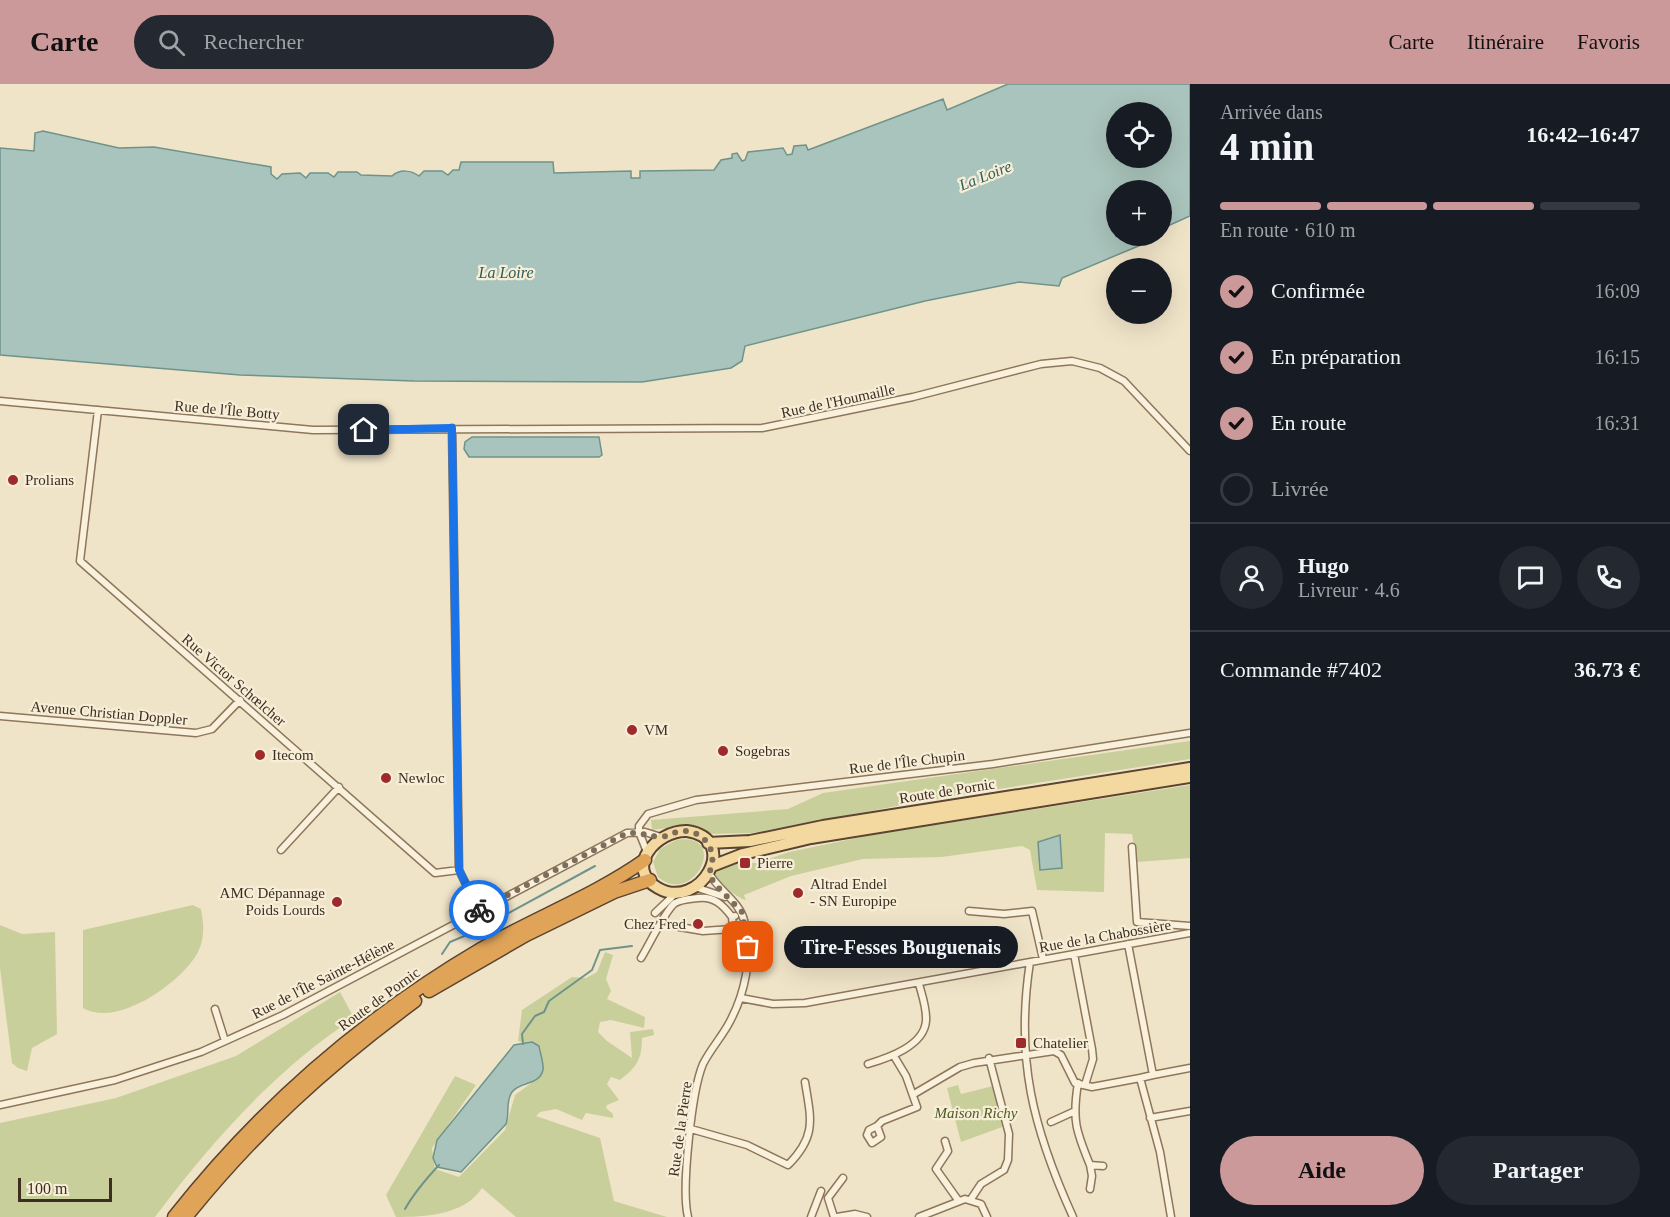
<!DOCTYPE html>
<html lang="fr">
<meta charset="utf-8">
<style>
body{margin:0;font-family:"Times New Roman",serif;background:#242831;color:#f1f3f6;height:100vh;display:flex;flex-direction:column;font-size:22px;white-space:nowrap}
*{box-sizing:border-box;margin:0}
p{font-size:20px;color:#9ea1a6}
.icon{flex:none;width:33px;height:33px;fill:none;stroke:currentColor;stroke-width:2;stroke-linecap:round;stroke-linejoin:round}
.map{position:relative;flex:1;overflow:hidden}
.side{display:flex;flex-direction:column;background:#171b24;width:480px}
.side>*{flex:none}
.fabs{position:absolute;left:1106px;top:18px;display:grid;gap:12px}
.fabs a{display:grid;place-items:center;width:66px;height:66px;border-radius:50%;background:#171b24;box-shadow:0 6px 24px #0002;font-size:30px}
.scale{position:absolute;left:18px;bottom:15px;width:94px;box-sizing:border-box;padding-left:6px;border:3px solid #3d2e20;border-top:0;font-size:16px;line-height:21px;white-space:nowrap;color:#3d2e20;-webkit-text-stroke:4px #f7eed8;paint-order:stroke}
.pin{position:absolute;display:grid;place-items:center;width:51px;height:51px;color:#fff;margin:-26px;border-radius:12px;box-shadow:0 3px 9px #0006}
.courier{position:absolute;display:grid;place-items:center;width:60px;height:60px;margin:-30px;border:4px solid #1a73e8;border-radius:50%;background:#fff;color:#222;box-shadow:0 2px 8px #0007}
.bubble{position:absolute;height:42px;border-radius:21px;background:#171b24;box-shadow:0 6px 24px #0002;font-size:20px;font-weight:800;line-height:42px;text-align:center}
.head em{font-style:normal;font-weight:800}
.head div{display:flex;flex-direction:column-reverse}
.head{display:flex;align-items:center;justify-content:space-between;height:102px;padding:0 30px}
h1{font-size:39px;font-weight:800;line-height:45px}
.bar{display:grid;grid-template-columns:repeat(4,1fr);gap:9px 6px;align-content:center;height:72px;padding:0 30px}
.bar i{height:8px;border-radius:4px;background:#363941}
.bar .active{background:#cc999b}
.bar p{grid-column:span 4}
.line{display:flex;align-items:center;gap:15px;padding:0 30px;border-top:2px solid #363941}
.line div{flex:1}
.round{display:grid;place-items:center;flex:none;width:63px;height:63px;border-radius:32px;background:#242831}
ol{padding:0 30px;list-style:none}
li{display:flex;align-items:center;gap:18px;height:66px}
li p{margin-inline-start:auto}
li .icon{padding:6px;border-radius:50%;background:#cc999b;color:#111;stroke-width:4}
li:last-child{color:#9ea1a6}
li i{width:33px;height:33px;border:3px solid #363941;border-radius:50%}
.button{display:flex;gap:12px;margin-top:auto;padding:12px 30px}
.button a{flex:1;height:69px;border-radius:36px;background:#cc999b;color:#111;font-size:24px;font-weight:800;line-height:69px;text-align:center}
.button a+a{background:#242831;color:#f1f3f6}
header{display:flex;align-items:center;gap:36px;box-sizing:border-box;height:84px;padding:0 30px;background:#cc999b;color:#111}
header strong{font-size:28px}
nav{display:flex;gap:33px;margin-inline-start:auto;font-size:21px}
.search{width:420px;height:54px;background:#242831;display:flex;align-items:center;gap:15px;box-sizing:border-box;padding:0 21px;border-radius:33px;color:#9ea1a6;font-size:22px}
main{display:flex;flex:1;min-height:0}
.map>svg:first-child{display:block}
.green{fill:#c9cf9b}
.water{fill:#a9c4bc;stroke:#6f938a;stroke-width:1.5;fill-rule:evenodd}
.lines{fill:none;stroke-linecap:round;stroke-linejoin:round}
.stream{stroke:#6f938a;stroke-width:2}
.street-casing{stroke:#8d765c;stroke-width:9}
.primary-casing{stroke:#5b4430;stroke-width:14}
.highway-casing{stroke:#5b4430;stroke-width:15}
.street{stroke:#faf1dc;stroke-width:6}
.primary{stroke:#f3d9a0;stroke-width:10}
.highway{stroke:#e0a458;stroke-width:12}
.done{stroke:#7c6e5b;stroke-width:6;stroke-dasharray:0 10.8}
.route{stroke:#1a73e8;stroke-width:8}
.poi-dot{fill:#9e2a2b;stroke:#f7eed8;stroke-width:2}
.labels{text-anchor:middle;stroke-width:4.5;stroke-linejoin:round;paint-order:stroke}
.street-label{font-size:15px;fill:#3d2e20;stroke:#f7eed8}
.poi-label{font-size:15px;fill:#3d2e20;stroke:#f7eed8;text-anchor:start}
.park-label{font-size:15px;font-style:italic;fill:#4d5a26;stroke:#f7eed8}
.water-label{font-size:16px;font-style:italic;fill:#2f5d5a;stroke:#f7eed8}
</style>
<header>
<strong>Carte</strong>
<div class="search"><svg class="icon" aria-label="search" viewBox="0 0 24 24"><circle cx="10" cy="10" r="6"/><path d="M15 15l6 6"/></svg>Rechercher</div>
<nav><a>Carte</a><a>Itinéraire</a><a>Favoris</a></nav>
</header>
<main>
<div class="map">
<svg width="1190" height="1133" viewBox="0 0 1190 1133">
<rect width="100%" height="100%" fill="#f0e4c8"/>
<path class="green" d="M1190,657V675L929,716L752,749L707,750L696,744L683,742L652,746L651,736L788,725L823,709Z
M1190,701V774L1137,778L1132,750L1105,749L1104,808L1037,806L1030,766L1022,762L942,773L863,775L791,792L744,811L746,816C737,814 717,798 715,790L724,779H757L789,768L871,751Z
M676,756C731,747 694,824 658,793L653,778L660,765Z
M193,821L201,825C204,840 205,856 197,870C179,900 117,944 83,924V846Z
M0,841L22,850L55,848L57,950L32,964L27,987L18,984L12,979L0,884Z
M605,868L613,871L606,895L611,907L607,915L645,933L644,944L611,936L600,938L598,948L607,957L632,974L630,948L653,945L654,951L642,954C642,975 637,983 620,996L611,993L607,1000L619,1016L607,1021L606,1024L613,1030V1034L586,1029L582,1036L556,1025L540,1028L536,1032L600,1054L614,1117L667,1133H516L482,1104C465,1131 425,1133 396,1133L386,1111L455,992L476,1001L432,1064L435,1085L459,1093L505,1046L515,1011L538,994L543,985L539,963L518,957L522,926L572,893L586,894L597,888Z
M340,908L354,934C275,986 211,1058 155,1133H0V1039L116,1014L236,972Z
M958,1001L961,1010L993,1002L1005,1042L961,1058L947,1004Z"/>
<path class="water" d="M1008,0H1190V132L1161,145V106H1116V152H1154L1148,158L1062,194L1059,202L1019,198L925,217L745,262L742,277L731,284L642,298L414,297L240,291L0,271V64L34,67L35,49L43,47L119,64L154,63L271,83V90L277,95L282,90L300,89L306,94L310,89H328L334,93L338,88H357L361,91L392,92C400,85 411,86 419,92L424,87H442L448,91L453,86H459L461,78H553L554,89L631,87V94H640V87L714,86L721,76L732,74V70L737,69L742,77L745,76L748,68L783,64L787,71L792,70L794,62L806,61L808,66L943,15L947,26ZM1161,28V74H1116V28Z
M472,353H599L602,371L599,373H469L464,365L465,358Z
M1060,751L1062,784L1040,786L1038,758Z
M532,958L539,962C540,969 544,979 543,986C539,1002 520,997 512,1008C505,1018 510,1029 506,1040L461,1088L437,1083L433,1074L437,1056L514,961Z"/>
<g class="lines">
<path class="stream" d="M442,870L450,858L474,848L595,782
M523,960L522,950L535,932L544,928L549,917L592,886L600,866L632,862
M405,1125C414,1109 426,1095 439,1081"/>
<g class="street-casing">
<path id="street" d="M0,317L313,346L762,344L913,313L1041,280L1072,277L1100,284L1124,297L1190,367
M98,326L80,477L435,789L459,786
M452,344L459,786L479,827
M0,632L196,649L212,645L240,616
M639,748V742L648,730L696,716L993,680L1190,649
M639,748L647,768
M1132,763L1137,838L1190,842
M281,766L339,703
M695,803L725,813
M969,827L1004,830L1032,827L1043,875
M655,829L675,810
M735,832L732,833L737,883
M662,840L703,847L732,845
M1128,860L1153,991L1140,994L1160,1068L1171,1133
M1074,870L1092,965L1093,975L1085,1001
M641,874C648,863 666,825 675,819C682,815 690,815 698,814C714,812 723,821 732,833
M1030,878C1015,975 1033,1045 1073,1133
M741,914L773,920L805,919L1190,849
M215,925L225,957
M868,980C888,974 924,962 926,937C927,925 922,911 919,900
M1153,991L1190,984
M1078,999C1072,1036 1076,1047 1090,1081L1103,1082
M914,1010L960,983L974,979L1054,967L1061,971L1075,999L1092,1003L1140,994
M0,1021L115,996L201,968L283,931L627,749L645,748L661,753
M1150,1034L1190,1027
M1051,1038L1073,1028
M877,1042L869,1046L867,1051L872,1059L881,1053L877,1042L882,1037L917,1023L906,992L894,972
M691,1045L747,1061L788,1081C817,1052 811,1035 805,998
M945,1057L948,1067L936,1085L958,1116
M1090,1081L1092,1092L1090,1105
M971,1115L981,1100L1004,1086L1008,1076L1009,1050L989,974
M688,1133C681,1105 692,1006 703,980C710,966 720,955 728,941C745,911 754,870 744,836C739,817 718,806 709,789
M811,1133L821,1107
M834,1133L828,1114L843,1094
M837,1133L855,1130L867,1133
M919,1133L965,1115L981,1120L987,1133"/>
</g>
<g class="primary-casing">
<path id="primary" d="M687,747C742,755 700,828 658,804C623,784 657,746 687,747Z
M708,759L750,757L823,742L1190,684
M712,782L743,770L811,754L1190,693"/>
</g>
<g class="highway-casing">
<path id="highway" d="M429,907L526,851L614,808L650,796
M174,1133C259,1025 362,935 481,865C534,834 594,812 645,776
M186,1133C255,1047 326,983 415,917"/>
</g>
<use href="#street" class="street"/>
<use href="#primary" class="primary"/>
<use href="#highway" class="highway"/>
</g>
<g class="lines">
<path class="done" d="M479,826L627,749C639,748 648,752 660,753C667,753 675,747 683,747C706,747 719,769 709,789L714,799L742,828L748,863"/>
<path class="route" d="M364,346L452,344L459,786L479,826"/>
</g>
<g class="poi-dot">
<circle cx="13" cy="396" r="6"/>
<circle cx="632" cy="646" r="6"/>
<circle cx="723" cy="667" r="6"/>
<circle cx="260" cy="671" r="6"/>
<circle cx="386" cy="694" r="6"/>
<rect x="739" y="773" width="12" height="12" rx="3"/>
<circle cx="798" cy="809" r="6"/>
<circle cx="337" cy="818" r="6"/>
<circle cx="698" cy="840" r="6"/>
<rect x="1015" y="953" width="12" height="12" rx="3"/>
</g>
<g class="labels">
<g class="street-label">
<text transform="translate(838 317) rotate(-12)" y="5">Rue de l'Houmaille</text>
<text transform="translate(227 326) rotate(5)" y="5">Rue de l'Île Botty</text>
<text transform="translate(234 596) rotate(41)" y="5">Rue Victor Schœlcher</text>
<text transform="translate(109 629) rotate(5)" y="5">Avenue Christian Doppler</text>
<text transform="translate(907 678) rotate(-7)" y="5">Rue de l'Île Chupin</text>
<text transform="translate(947 707) rotate(-9)" y="5">Route de Pornic</text>
<text transform="translate(1105 852) rotate(-10)" y="5">Rue de la Chabossière</text>
<text transform="translate(323 895) rotate(-27)" y="5">Rue de l'Île Sainte-Hélène</text>
<text transform="translate(379 915) rotate(-36)" y="5">Route de Pornic</text>
<text transform="translate(680 1045) rotate(-82)" y="5">Rue de la Pierre</text>
</g>
<g class="poi-label">
<text x="25" y="401">Prolians</text>
<text x="644" y="651">VM</text>
<text x="735" y="672">Sogebras</text>
<text x="272" y="676">Itecom</text>
<text x="398" y="699">Newloc</text>
<text x="757" y="784">Pierre</text>
<text x="810" y="805">Altrad Endel<tspan x="810" dy="17">- SN Europipe</tspan></text>
<text x="325" y="814" text-anchor="end">AMC Dépannage<tspan x="325" dy="17">Poids Lourds</tspan></text>
<text x="686" y="845" text-anchor="end">Chez Fred</text>
<text x="1033" y="964">Chatelier</text>
</g>
<g class="park-label">
<text x="976" y="1034">Maison Richy</text>
</g>
<g class="water-label">
<text transform="translate(985 91) rotate(-22)" y="6">La Loire</text>
<text x="506" y="194">La Loire</text>
</g>
</g>
</svg>
<div class="fabs">
<a><svg class="icon" aria-label="locate" viewBox="0 0 24 24"><circle cx="12" cy="12" r="6"/><path d="M12 2v4M12 18v4M2 12h4M18 12h4"/></svg></a>
<a>+</a>
<a>−</a>
</div>
<div class="scale">100 m</div>
<div class="pin" style="left:748px;top:863px;background:#ea580c"><svg class="icon" aria-label="bag" viewBox="0 0 24 24"><path d="M5 8h14l-1 12H6zM9 8a3 3 0 0 1 6 0"/></svg></div>
<div class="pin" style="left:364px;top:346px;background:#1f2937"><svg class="icon" aria-label="home" viewBox="0 0 24 24"><path d="M3 11l9-7 9 7M6 9v11h12V9"/></svg></div>
<div class="courier" style="left:479px;top:826px"><svg class="icon" aria-label="bike" viewBox="0 0 24 24"><circle cx="6" cy="16" r="4"/><circle cx="18" cy="16" r="4"/><path d="M6 16l4-8h5l3 8M10 8l3 8H6M13 5h3"/></svg></div>
<div class="bubble" style="left:784px;top:842px;width:234px">Tire-Fesses Bouguenais</div>
</div>
<section class="side">
<div class="head"><div><h1>4 min</h1><p>Arrivée dans</p></div><em>16:42–16:47</em></div>
<div class="bar"><i class="active"></i><i class="active"></i><i class="active"></i><i></i><p>En route · 610 m</p></div>
<ol>
<li><svg class="icon" aria-label="check" viewBox="0 0 24 24"><path d="M5 12l5 5 9-10"/></svg>Confirmée<p>16:09</p></li>
<li><svg class="icon" aria-label="check" viewBox="0 0 24 24"><path d="M5 12l5 5 9-10"/></svg>En préparation<p>16:15</p></li>
<li><svg class="icon" aria-label="check" viewBox="0 0 24 24"><path d="M5 12l5 5 9-10"/></svg>En route<p>16:31</p></li>
<li><i></i>Livrée</li>
</ol>
<div class="line" style="height:108px"><a class="round"><svg class="icon" aria-label="person" viewBox="0 0 24 24"><circle cx="12" cy="8" r="4"/><path d="M4 21q1-7 8-7t8 7"/></svg></a><div><b>Hugo</b><p>Livreur · 4.6</p></div><a class="round"><svg class="icon" aria-label="chat" viewBox="0 0 24 24"><path d="M4 5h16v11H9l-5 4z"/></svg></a><a class="round"><svg class="icon" aria-label="phone" viewBox="0 0 24 24"><path d="M5 4h4l2 5-3 2q2 4 5 5l2-3 5 2v4C11 20 4 13 5 4z"/></svg></a></div>
<div class="line" style="height:78px"><div>Commande #7402</div><b>36.73 €</b></div>
<div class="button"><a>Aide</a><a>Partager</a></div>
</section>
</main>
